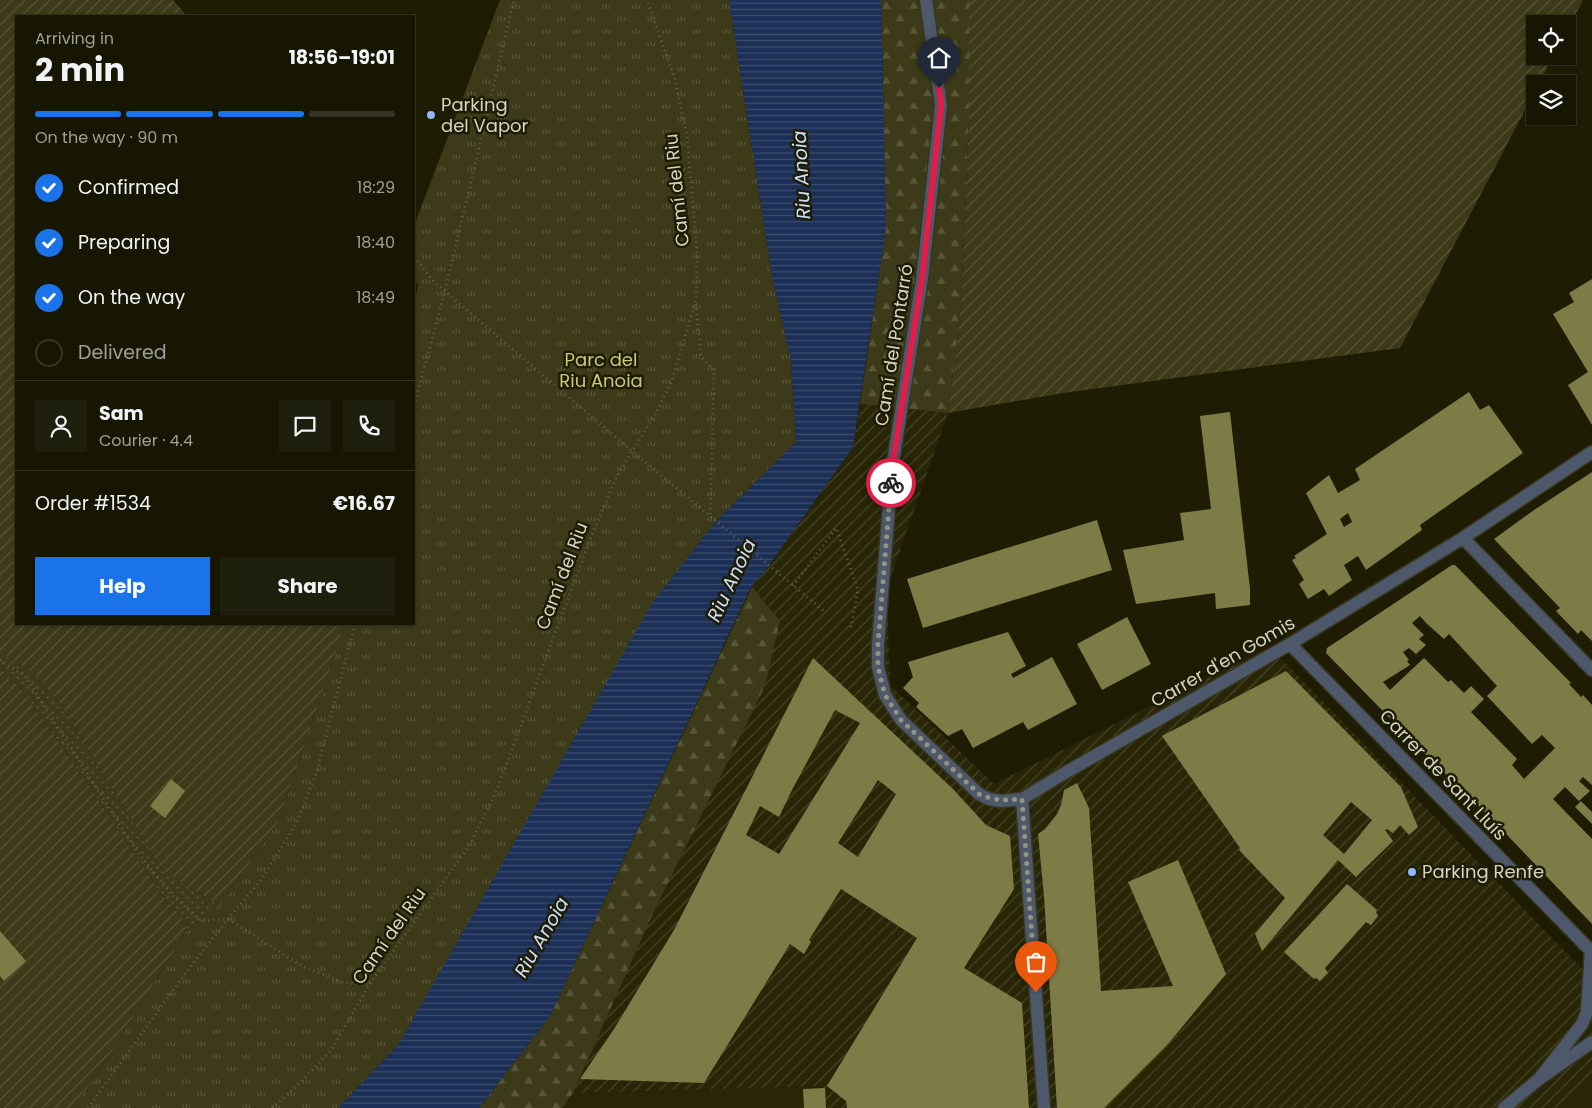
<!DOCTYPE html>
<meta charset="utf-8">
<style>
body{margin:0;font-family:Poppins,sans-serif;background:#1f1f0d;color:#f1f3f6;height:100vh;display:flex;flex-direction:column;font-size:19px;white-space:nowrap}
*{box-sizing:border-box;margin:0}
p{font-size:16px;color:#9e9f9a}
.icon{flex:none;width:28px;height:28px;fill:none;stroke:currentColor;stroke-width:2;stroke-linecap:round;stroke-linejoin:round}
.map{position:relative;flex:1;overflow:hidden}
.side{position:absolute;left:15px;top:15px;width:400px;height:610px;display:flex;flex-direction:column;background:#161603;border-radius:0px;box-shadow:0 1px 4px #0004,0 0 0 1px #353525}
.side>*{flex:none}
.buttons{position:absolute;left:1526px;top:15px;display:grid;gap:10px}
.buttons a{display:grid;place-items:center;width:50px;height:50px;border-radius:0px;background:#161603;box-shadow:0 1px 4px #0004,0 0 0 1px #353525;font-size:25px}
.pin{position:absolute;display:grid;place-items:center;width:42px;height:42px;color:#fff;margin:-51px -21px;border-radius:50% 50% 50% 0;rotate:-45deg;box-shadow:0 0 5px #0007}
.pin .icon{rotate:45deg}
.courier{position:absolute;display:grid;place-items:center;width:50px;height:50px;margin:-25px;border:4px solid #e11d48;border-radius:50%;background:#fff;color:#222;box-shadow:0 1px 6px #0007}
.head em{font-style:normal;font-weight:700}
.head div{display:flex;flex-direction:column-reverse}
.head{display:flex;align-items:center;justify-content:space-between;height:85px;padding:0 20px}
h1{font-size:32px;font-weight:700;line-height:38px}
.bar{display:grid;grid-template-columns:repeat(4,1fr);gap:8px 5px;align-content:center;height:60px;padding:0 20px}
.bar i{height:6px;border-radius:4px;background:#353525}
.bar .current{background:#1a73e8}
.bar p{grid-column:span 4}
.line{display:flex;align-items:center;gap:12px;padding:0 20px;border-top:1px solid #353525}
.line div{flex:1}
.round{display:grid;place-items:center;flex:none;width:52px;height:52px;border-radius:0px;background:#1f1f0d}
ol{padding:0 20px;list-style:none}
li{display:flex;align-items:center;gap:15px;height:55px}
li p{margin-inline-start:auto}
li .icon{padding:5px;border-radius:50%;background:#1a73e8;color:#fff;stroke-width:4}
li:last-child{color:#9e9f9a}
li i{width:28px;height:28px;border:2px solid #353525;border-radius:50%}
.cta{display:flex;gap:10px;margin-top:auto;padding:10px 20px}
.cta a{flex:1;height:58px;border-radius:0px;background:#1a73e8;color:#fff;font-size:20px;font-weight:700;line-height:58px;text-align:center}
.cta a+a{background:#1f1f0d;color:#f1f3f6}
.map>svg:first-child{display:block}
.built{fill:#282606}
.industrial{fill:url(#industrial-furrows)}
.grass{fill:url(#grass-dots)}
.forest{fill:url(#forest-firs)}
.park{fill:url(#park-tufts)}
.garden{fill:url(#garden-furrows)}
.water{fill:url(#water-rules)}
.building{fill:#7e7c46;fill-rule:evenodd}
.lines{fill:none;stroke-linecap:round;stroke-linejoin:round}
.lane-casing{stroke:#37371f;stroke-width:15}
.street-casing{stroke:#37371f;stroke-width:15}
.path{stroke:#62614c;stroke-width:3;stroke-dasharray:1 4;stroke-linecap:butt}
.lane{stroke:#4e586b;stroke-width:12}
.street{stroke:#4e586b;stroke-width:12}
.done{stroke:#949481;stroke-width:5;stroke-dasharray:0 9}
.route{stroke:#e11d48;stroke-width:6}
.poi-dot{fill:#92b7fd;stroke:#1e1d04;stroke-width:2}
.labels{text-anchor:middle;stroke-width:5;stroke-linejoin:round;paint-order:stroke}
.poi-label{font-size:18px;fill:#d4d4c5;stroke:#1e1d04;text-anchor:start}
.street-label{font-size:18px;fill:#d4d4c5;stroke:#1e1d04}
.park-label{font-size:18px;fill:#cbc976;stroke:#1e1d04}
.water-label{font-size:19px;font-style:italic;fill:#cedefa;stroke:#1e1d04}
</style>
<div class="map">
<svg width="1592" height="1108" viewBox="0 0 1592 1108">
<defs>
<pattern id="industrial-furrows" width="10" height="10" patternUnits="userSpaceOnUse" patternTransform="scale(1.25)"><rect width="10" height="10" fill="#282606"/><path d="M-1 1l2-2M0 10L10 0M9 11l2-2" fill="none" stroke="#464529"/></pattern>
<pattern id="grass-dots" width="8" height="8" patternUnits="userSpaceOnUse" patternTransform="scale(1.25)"><rect width="8" height="8" fill="#3c3a18"/><path d="M2 2h.1M6 6h.1" fill="none" stroke="#575638" stroke-width="1.8" stroke-linecap="round"/></pattern>
<pattern id="forest-firs" width="22" height="20" patternUnits="userSpaceOnUse" patternTransform="scale(1.25)"><rect width="22" height="20" fill="#3c3a18"/><path d="M5 1l3.5 6h-7zM16 11l3.5 6h-7z" fill="#575638"/></pattern>
<pattern id="park-tufts" width="24" height="20" patternUnits="userSpaceOnUse" patternTransform="scale(1.25)"><rect width="24" height="20" fill="#3c3a18"/><path d="M3 7l-1-3M5 7V3M7 7l1-3M15 17l-1-3M17 17v-4M19 17l1-3" fill="none" stroke="#575638"/></pattern>
<pattern id="garden-furrows" width="10" height="10" patternUnits="userSpaceOnUse" patternTransform="scale(1.25)"><rect width="10" height="10" fill="#3c3a18"/><path d="M-1 1l2-2M0 10L10 0M9 11l2-2" fill="none" stroke="#575638"/></pattern>
<pattern id="water-rules" width="6" height="5" patternUnits="userSpaceOnUse" patternTransform="scale(1.25)"><rect width="6" height="5" fill="#1c3057"/><path d="M0 2.5h6" fill="none" stroke="#3c4d6e"/></pattern>
</defs>
<rect width="100%" height="100%" fill="#1e1d04"/>
<path class="built" d="M1592,1082V1108H1562Z
M822,1086L824,1108H562L573,1093Z"/>
<path class="industrial" d="M860,404L948,413L887,588L890,685L994,784L1270,647L1592,979V1082L1562,1108H824L822,1086L573,1093L655,909L780,621L752,587L765,571L853,447Z"/>
<path class="grass" d="M0,651L36,676L61,705L162,870L220,906L187,930L180,915L161,894L86,781L19,686L0,672Z"/>
<path class="forest" d="M881,0H969V116L961,307L948,413L860,404L886,227Z
M752,587L780,621L765,686L655,909L573,1093L562,1108H479L550,1016Z"/>
<path class="park" d="M500,0H729L773,282L791,360L796,442L716,521L398,1045L338,1108H72L96,1077L187,930L220,906L278,822L337,649L343,624H414V306L418,285L414,279V226Z"/>
<path class="garden" d="M0,0H173L187,16H16V624H343L337,649L278,822L220,906L162,870L61,705L36,676L0,651Z
M969,0H1583L1568,29V24H1535V56H1553L1539,84H1535V91L1400,348L1063,393L948,413L961,307L969,116Z
M0,672L19,686L86,781L161,894L180,915L187,930L96,1077L72,1108H0Z"/>
<path class="water" d="M729,0H881L886,227L853,447L765,571L751,587L550,1016L479,1108H338L398,1045L652,603L716,521L796,442L791,360L773,282Z"/>
<path class="building" d="M1592,279V425L1568,385L1588,372L1553,314L1574,302L1569,293Z
M1469,392L1480,410L1489,405L1523,453L1420,525L1422,530L1366,570L1358,556L1344,565L1352,580L1329,596L1324,589L1308,599L1299,584L1304,580L1292,560L1296,558L1294,556L1327,534L1306,493L1329,475L1338,493L1360,480L1355,469ZM1348,513L1352,522L1344,527L1340,519Z
M1230,412L1250,589V605L1216,609L1215,593L1136,604L1123,550L1184,540L1180,513L1211,509L1200,416Z
M1592,472V641L1581,630L1578,634L1556,611L1560,608L1494,539L1534,510Z
M1097,520L1112,570L923,628L907,579Z
M1452,565H1455L1571,683L1569,684L1581,697L1583,695L1592,705V785L1583,777L1579,781L1590,791L1579,801L1565,787L1553,799L1592,839V924L1488,815L1426,755L1326,653L1327,648ZM1420,616L1426,623L1444,639L1449,634L1497,686L1487,696L1532,744L1542,735L1555,748L1524,779L1512,765L1517,759L1471,712L1484,699L1471,686L1464,693L1451,680L1448,682L1424,658L1390,690L1383,682L1410,665L1407,661L1409,660L1403,652L1409,648L1416,654L1426,645L1419,639L1424,635L1412,623Z
M1127,617L1151,664L1102,690L1077,644Z
M1008,632L1026,666L1011,674L1013,678L1052,657L1077,704L1028,730L1023,722L973,748L962,729L948,736L916,707L919,703L903,688L913,677L908,662Z
M813,658L953,789L986,825L1010,836L1014,889L964,968L1022,1003L1029,1108H847L846,1101L827,1086L917,938L841,889L809,940L811,942L804,954L790,944L704,1083L580,1079L614,1029L674,930ZM835,710L860,723L779,854L746,835L760,806L779,817L793,788ZM878,780L896,794L858,857L838,843Z
M1286,671L1401,787L1418,827L1409,835L1400,825L1393,833L1387,829L1385,830L1393,841L1356,877L1338,860L1262,951L1255,934L1285,898L1239,850L1240,848L1162,736ZM1351,802L1372,820L1344,854L1323,835Z
M171,779L185,791L165,818L150,806Z
M1077,783L1089,808L1101,991L1173,986L1128,882L1178,860L1226,974L1168,1044L1104,1108H1057L1044,896L1038,834L1045,829L1057,814L1061,805L1064,790Z
M1581,801L1592,812V824L1575,807Z
M1347,884L1377,910L1376,912L1378,916L1371,925L1366,922L1325,968L1328,973L1320,981L1316,978L1314,979L1284,952Z
M0,931L26,961L4,981L0,976Z
M825,1088L826,1108H804L803,1089Z"/>
<g class="lines">
<g class="lane-casing">
<path id="lane" d="M1539,1079L1582,1024L1587,1012L1591,950
M1504,1108L1539,1079L1592,1042"/>
</g>
<g class="street-casing">
<path id="street" d="M926,0L941,105L922,279L892,468L878,644V667L885,695L901,720L979,794L989,799L1001,801L1022,799L1063,774L1290,644L1463,538L1592,452
M1463,538L1592,670
M1290,644L1592,952
M1022,799L1044,1108"/>
</g>
<path class="path" d="M221,15L222,16
M414,257L434,282L632,451L825,612
M696,304L701,357L714,370L710,516
M414,406L445,291L514,0
M793,586L836,528L858,589L851,628
M0,660L25,676L136,850L170,893L201,921L228,919L302,966L342,982L369,985
M88,1108L187,971L228,919L262,879L296,824L316,774L355,624
M272,1108L294,1089L332,1049L369,985L469,846L496,792L591,537L617,476L655,415L672,380L696,301L697,252L687,136L675,79L647,0"/>
<use href="#lane" class="lane"/>
<use href="#street" class="street"/>
</g>
<g class="lines">
<path class="done" d="M891,483L878,644V667L885,695L901,720L979,794C994,801 1006,800 1022,799L1036,992"/>
<path class="route" d="M891,483L892,468L922,279L941,105L939,88"/>
</g>
<g class="poi-dot">
<circle cx="431" cy="115" r="5"/>
<circle cx="1412" cy="872" r="5"/>
</g>
<g class="labels">
<g class="poi-label">
<text x="441" y="111">Parking<tspan x="441" dy="21">del Vapor</tspan></text>
<text x="1422" y="878">Parking Renfe</text>
</g>
<g class="street-label">
<text transform="translate(677 190) rotate(-96)" y="6">Camí del Riu</text>
<text transform="translate(894 345) rotate(-81)" y="6">Camí del Pontarró</text>
<text transform="translate(562 576) rotate(-69)" y="6">Camí del Riu</text>
<text transform="translate(1223 662) rotate(-30)" y="6">Carrer d'en Gomis</text>
<text transform="translate(1443 775) rotate(46)" y="6">Carrer de Sant Lluís</text>
<text transform="translate(389 936) rotate(-55)" y="6">Camí del Riu</text>
</g>
<g class="park-label">
<text x="601" y="366">Parc del<tspan x="601" dy="21">Riu Anoia</tspan></text>
</g>
<g class="water-label">
<text transform="translate(801 175) rotate(-93)" y="7">Riu Anoia</text>
<text transform="translate(731 580) rotate(-65)" y="7">Riu Anoia</text>
<text transform="translate(541 937) rotate(-60)" y="7">Riu Anoia</text>
</g>
</g>
</svg>
<div class="buttons">
<a><svg class="icon" aria-label="locate" viewBox="0 0 24 24"><circle cx="12" cy="12" r="6"/><path d="M12 2v4M12 18v4M2 12h4M18 12h4"/></svg></a>
<a><svg class="icon" aria-label="layers" viewBox="0 0 24 24"><path d="M12 4l9 5-9 5-9-5zM3 14l9 5 9-5"/></svg></a>
</div>
<div class="pin" style="left:1036px;top:992px;background:#ea580c"><svg class="icon" aria-label="bag" viewBox="0 0 24 24"><path d="M5 8h14l-1 12H6zM9 8a3 3 0 0 1 6 0"/></svg></div>
<div class="pin" style="left:939px;top:88px;background:#1f2937"><svg class="icon" aria-label="home" viewBox="0 0 24 24"><path d="M3 11l9-7 9 7M6 9v11h12V9"/></svg></div>
<div class="courier" style="left:891px;top:483px"><svg class="icon" aria-label="bike" viewBox="0 0 24 24"><circle cx="6" cy="16" r="4"/><circle cx="18" cy="16" r="4"/><path d="M6 16l4-8h5l3 8M10 8l3 8H6M13 5h3"/></svg></div>
<section class="side">
<div class="head"><div><h1>2 min</h1><p>Arriving in</p></div><em>18:56–19:01</em></div>
<div class="bar"><i class="current"></i><i class="current"></i><i class="current"></i><i></i><p>On the way · 90 m</p></div>
<ol>
<li><svg class="icon" aria-label="check" viewBox="0 0 24 24"><path d="M5 12l5 5 9-10"/></svg>Confirmed<p>18:29</p></li>
<li><svg class="icon" aria-label="check" viewBox="0 0 24 24"><path d="M5 12l5 5 9-10"/></svg>Preparing<p>18:40</p></li>
<li><svg class="icon" aria-label="check" viewBox="0 0 24 24"><path d="M5 12l5 5 9-10"/></svg>On the way<p>18:49</p></li>
<li><i></i>Delivered</li>
</ol>
<div class="line" style="height:90px"><a class="round"><svg class="icon" aria-label="person" viewBox="0 0 24 24"><circle cx="12" cy="8" r="4"/><path d="M4 21q1-7 8-7t8 7"/></svg></a><div><b>Sam</b><p>Courier · 4.4</p></div><a class="round"><svg class="icon" aria-label="chat" viewBox="0 0 24 24"><path d="M4 5h16v11H9l-5 4z"/></svg></a><a class="round"><svg class="icon" aria-label="phone" viewBox="0 0 24 24"><path d="M5 4h4l2 5-3 2q2 4 5 5l2-3 5 2v4C11 20 4 13 5 4z"/></svg></a></div>
<div class="line" style="height:65px"><div>Order #1534</div><b>€16.67</b></div>
<div class="cta"><a>Help</a><a>Share</a></div>
</section>
</div>
